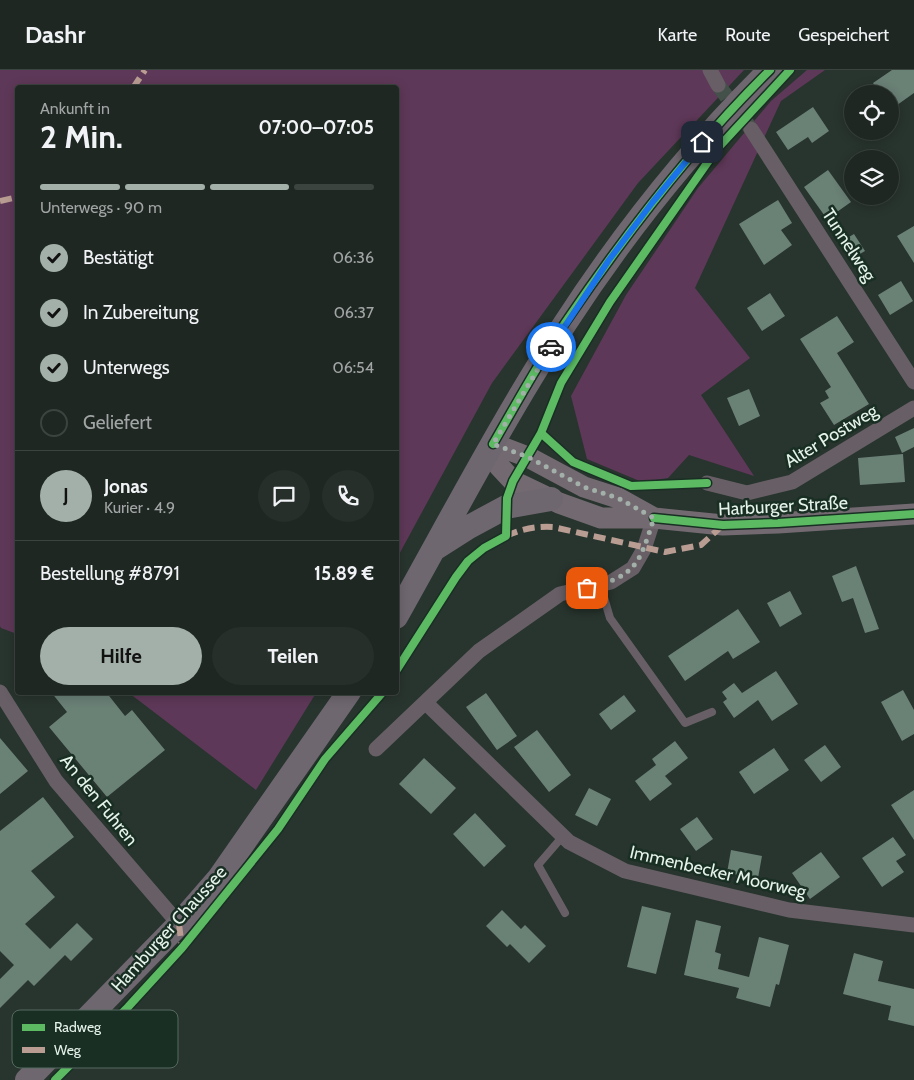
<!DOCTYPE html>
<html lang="de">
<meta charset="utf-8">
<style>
body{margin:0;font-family:Cabin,sans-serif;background:#262f2a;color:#f1f3f6;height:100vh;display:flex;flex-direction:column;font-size:19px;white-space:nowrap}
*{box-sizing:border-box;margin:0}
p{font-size:16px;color:#a1a5a5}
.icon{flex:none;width:28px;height:28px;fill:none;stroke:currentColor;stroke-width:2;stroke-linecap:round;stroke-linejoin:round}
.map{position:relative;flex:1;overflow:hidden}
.panel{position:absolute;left:15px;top:15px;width:384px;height:610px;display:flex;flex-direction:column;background:#1e2722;border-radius:5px;box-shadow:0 2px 12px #0003,0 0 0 1px #3c4440}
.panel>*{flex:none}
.tools{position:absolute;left:844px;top:15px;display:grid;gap:10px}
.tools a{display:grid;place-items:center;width:55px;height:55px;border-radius:50%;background:#1e2722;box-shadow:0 2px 12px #0003,0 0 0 1px #3c4440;font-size:25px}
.pin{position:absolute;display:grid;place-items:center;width:42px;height:42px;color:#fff;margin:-21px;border-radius:10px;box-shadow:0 2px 8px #0006}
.courier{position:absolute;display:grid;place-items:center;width:50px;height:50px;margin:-25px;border:4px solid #1a73e8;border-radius:50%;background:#fff;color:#222;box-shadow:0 1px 6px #0007}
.headline em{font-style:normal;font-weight:700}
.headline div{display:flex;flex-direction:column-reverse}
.headline{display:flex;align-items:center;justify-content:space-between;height:85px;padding:0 25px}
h1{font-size:32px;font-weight:700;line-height:38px}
.bar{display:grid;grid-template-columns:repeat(4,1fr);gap:8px 5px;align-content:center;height:60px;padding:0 25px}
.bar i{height:6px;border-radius:4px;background:#3c4440}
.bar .selected{background:#a3b0a9}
.bar p{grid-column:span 4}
.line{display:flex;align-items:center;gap:12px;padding:0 25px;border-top:1px solid #3c4440}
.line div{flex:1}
.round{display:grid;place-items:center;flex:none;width:52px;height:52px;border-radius:26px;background:#262f2a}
ol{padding:0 25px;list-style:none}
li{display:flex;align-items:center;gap:15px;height:55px}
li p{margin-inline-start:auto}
li .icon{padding:5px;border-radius:50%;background:#a3b0a9;color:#111;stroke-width:4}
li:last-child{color:#a1a5a5}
li i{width:28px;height:28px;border:2px solid #3c4440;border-radius:50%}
.action{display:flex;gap:10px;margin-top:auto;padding:10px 25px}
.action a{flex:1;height:58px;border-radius:30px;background:#a3b0a9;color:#111;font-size:20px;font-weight:700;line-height:58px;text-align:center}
.action a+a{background:#262f2a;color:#f1f3f6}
header{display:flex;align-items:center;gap:30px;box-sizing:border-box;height:70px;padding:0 25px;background:#1e2722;border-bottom:1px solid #3c4440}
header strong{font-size:24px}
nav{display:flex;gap:28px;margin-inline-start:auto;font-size:18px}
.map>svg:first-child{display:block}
.green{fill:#5e3858}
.building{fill:#6a8176}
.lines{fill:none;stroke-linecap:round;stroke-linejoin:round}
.street-tunnel{stroke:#44514a;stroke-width:15;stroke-dasharray:15 8;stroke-linecap:butt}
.lane{stroke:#675f65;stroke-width:8}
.street{stroke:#675f65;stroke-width:15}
.secondary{stroke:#736a71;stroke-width:21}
.primary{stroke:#6f676f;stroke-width:24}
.quiet{stroke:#b99d93;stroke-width:6;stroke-dasharray:12 6;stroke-linecap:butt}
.cycleway-casing{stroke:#192f24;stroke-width:11}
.cycleway{stroke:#5cba63;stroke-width:8}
.done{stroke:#a3b0a9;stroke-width:5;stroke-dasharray:0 9}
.route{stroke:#1a73e8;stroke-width:6}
.labels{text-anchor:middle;stroke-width:5;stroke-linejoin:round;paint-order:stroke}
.street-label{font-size:18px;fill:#e5f3eb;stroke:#192f24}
.key{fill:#192f24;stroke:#566a60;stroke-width:1}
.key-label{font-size:14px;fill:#e5f3eb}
</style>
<header>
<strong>Dashr</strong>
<nav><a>Karte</a><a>Route</a><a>Gespeichert</a></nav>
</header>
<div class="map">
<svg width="914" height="1010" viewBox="0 0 914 1010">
<rect width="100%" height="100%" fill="#28342e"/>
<path class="green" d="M0,0H744L638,113L492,313L396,490V18H18L17,564L1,558L0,556Z
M807,0H825L781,31L695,218L750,288L701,325L754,406L689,385L668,408L642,412L587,389L571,326L626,225L698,118L771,31Z
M129,623H316L256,720Z"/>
<path class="building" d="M892,0H914V23L890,40V24H880L873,13Z
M813,37L829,61L812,73L808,67L788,80L776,62Z
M828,100L851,132L827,149L804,117Z
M778,130L792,153L781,160L792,175L764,195L739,154Z
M914,156V193L897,166Z
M854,164L865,181L853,188L842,171Z
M901,211L913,231L890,245L878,225Z
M770,223L785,246L762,261L747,238Z
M837,246L854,272L837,283L869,334L834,355L820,333L829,328L825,321L831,317L800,269Z
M749,319L760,346L739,356L727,328Z
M914,358V377L902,383L895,367Z
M903,384L905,412L860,415L858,388Z
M856,496L879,559L865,563L853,528L842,532L832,506Z
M790,521L802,544L780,557L767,533Z
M738,539L760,572L733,589L728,581L685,611L668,586Z
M776,601L798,634L772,651L758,630L734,648L723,632L727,629L722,622L734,613L742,623Z
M903,620L914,640V664L902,671L881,632Z
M51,622H106L125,646L132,640L165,680L107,727L49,657L67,642Z
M486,623L517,666L497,680L466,637Z
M624,625L636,641L611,660L599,644Z
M537,660L571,705L549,722L514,677Z
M0,668L28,701L0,724Z
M675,671L688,688L665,706L672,714L650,731L635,711L656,695L652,689Z
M825,675L841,697L821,712L804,690Z
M774,678L789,700L754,724L739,702Z
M424,688L456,718L431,744L399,714Z
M589,718L611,729L597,756L575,745Z
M914,720V770L891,735Z
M43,727L74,767L31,801L55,827L25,854L50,879L77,853L93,869L71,891L65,885L34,916L28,910L0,938V909L14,895L0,881V761Z
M475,743L506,776L484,797L453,764Z
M697,747L713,769L696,781L680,759Z
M893,767L906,785L896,791L904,802L882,817L862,788Z
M731,780L762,786L758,808L727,803Z
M821,782L840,807L810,829L792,803Z
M642,836L671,843L656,904L627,897Z
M502,840L521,859L525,855L546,876L529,893L510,874L507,877L486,856Z
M696,850L721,856L715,882L721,884L718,899L749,907L759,867L789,875L779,915L776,914L770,937L736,928L739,918L684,905Z
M854,883L883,891L878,911L914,919V956L888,950L891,936L843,924Z"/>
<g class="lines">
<path class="street-tunnel" d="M718,15L751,59"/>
<path class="lane" d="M600,514L610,548L685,653L712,642
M563,766L538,795L565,843"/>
<path class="street" d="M710,0L718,15
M751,59L914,312
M707,413L747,423L792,412L914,338
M0,622L56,711L179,854
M426,633L569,772L625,801L789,840L914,855
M376,679L479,581L560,524L611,512L633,498L644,479L654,448"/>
<path class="secondary" d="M493,374L499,396L513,411L559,433L601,448H654L723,455L778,453L914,444
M493,374L528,387L584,417L618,428L654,448"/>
<path class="primary" d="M436,478L469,457L506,437L551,429
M396,547C451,449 503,349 564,255C623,164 692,77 770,0
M27,1010L179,854L219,808L349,622"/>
<path class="quiet" d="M133,18L145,0
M0,131L18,127
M506,466C522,459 535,456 553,457L665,482L701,475L723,455
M179,854L182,878"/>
<g class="cycleway-casing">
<path id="cycleway" d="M493,374C516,334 539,292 565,253C626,163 692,77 770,0
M707,413L631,416L573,392L541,363L561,313L610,232L717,79L790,0
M654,448L723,455L778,453L914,444
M396,601L456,507L468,491L484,478L506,466L507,428L513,411L541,363
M55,1010L128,937L182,878L278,759L325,689L383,622"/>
</g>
<use href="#cycleway" class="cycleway"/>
</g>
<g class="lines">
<path class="done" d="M551,277L493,374L528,387L584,417L618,428L654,448C639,494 637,506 587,518"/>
<path class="route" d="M551,277L609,190L652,133L702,72"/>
</g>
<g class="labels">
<g class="street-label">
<text transform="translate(849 175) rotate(57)" y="6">Tunnelweg</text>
<text transform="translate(831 366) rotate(-31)" y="6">Alter Postweg</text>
<text transform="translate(783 436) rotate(-3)" y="6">Harburger Straße</text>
<text transform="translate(99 730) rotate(51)" y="6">An den Fuhren</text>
<text transform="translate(718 802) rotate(13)" y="6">Immenbecker Moorweg</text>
<text transform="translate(169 859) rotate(-48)" y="6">Hamburger Chaussee</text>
</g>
</g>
<rect x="12" y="940" width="166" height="58" rx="8" class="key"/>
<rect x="22" y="954" width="23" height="7" fill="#5cba63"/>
<rect x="22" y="977" width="23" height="6" fill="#b99d93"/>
<g class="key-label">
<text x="54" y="962">Radweg</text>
<text x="54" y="985">Weg</text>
</g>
</svg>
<div class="tools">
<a><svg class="icon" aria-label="locate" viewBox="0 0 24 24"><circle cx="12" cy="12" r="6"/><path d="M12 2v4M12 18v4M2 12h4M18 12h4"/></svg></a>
<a><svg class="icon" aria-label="layers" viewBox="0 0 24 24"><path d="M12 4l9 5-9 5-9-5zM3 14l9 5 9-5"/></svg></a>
</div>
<div class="pin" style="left:587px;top:518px;background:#ea580c"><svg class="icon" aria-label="bag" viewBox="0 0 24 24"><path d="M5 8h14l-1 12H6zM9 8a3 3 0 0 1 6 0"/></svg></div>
<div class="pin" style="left:702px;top:72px;background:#1f2937"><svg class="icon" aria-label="home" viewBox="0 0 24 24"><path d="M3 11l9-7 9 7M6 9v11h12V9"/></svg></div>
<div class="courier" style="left:551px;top:277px"><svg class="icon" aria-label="car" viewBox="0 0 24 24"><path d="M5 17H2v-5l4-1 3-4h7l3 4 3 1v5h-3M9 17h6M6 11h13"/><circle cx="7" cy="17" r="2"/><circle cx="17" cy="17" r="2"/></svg></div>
<section class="panel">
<div class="headline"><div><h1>2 Min.</h1><p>Ankunft in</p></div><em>07:00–07:05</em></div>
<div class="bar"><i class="selected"></i><i class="selected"></i><i class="selected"></i><i></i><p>Unterwegs · 90 m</p></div>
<ol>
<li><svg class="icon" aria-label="check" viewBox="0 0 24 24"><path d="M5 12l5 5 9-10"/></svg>Bestätigt<p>06:36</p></li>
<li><svg class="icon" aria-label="check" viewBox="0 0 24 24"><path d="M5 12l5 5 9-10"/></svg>In Zubereitung<p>06:37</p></li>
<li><svg class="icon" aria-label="check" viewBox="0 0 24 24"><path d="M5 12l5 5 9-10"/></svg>Unterwegs<p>06:54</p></li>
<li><i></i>Geliefert</li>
</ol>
<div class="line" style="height:90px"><b class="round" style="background:#a3b0a9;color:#111">J</b><div><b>Jonas</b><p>Kurier · 4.9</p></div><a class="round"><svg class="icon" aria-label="chat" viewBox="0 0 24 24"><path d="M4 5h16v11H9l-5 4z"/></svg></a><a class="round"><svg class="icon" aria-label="phone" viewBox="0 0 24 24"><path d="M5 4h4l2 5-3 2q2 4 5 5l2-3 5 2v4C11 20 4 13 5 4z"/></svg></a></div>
<div class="line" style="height:65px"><div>Bestellung #8791</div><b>15.89 €</b></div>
<div class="action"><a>Hilfe</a><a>Teilen</a></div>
</section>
</div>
